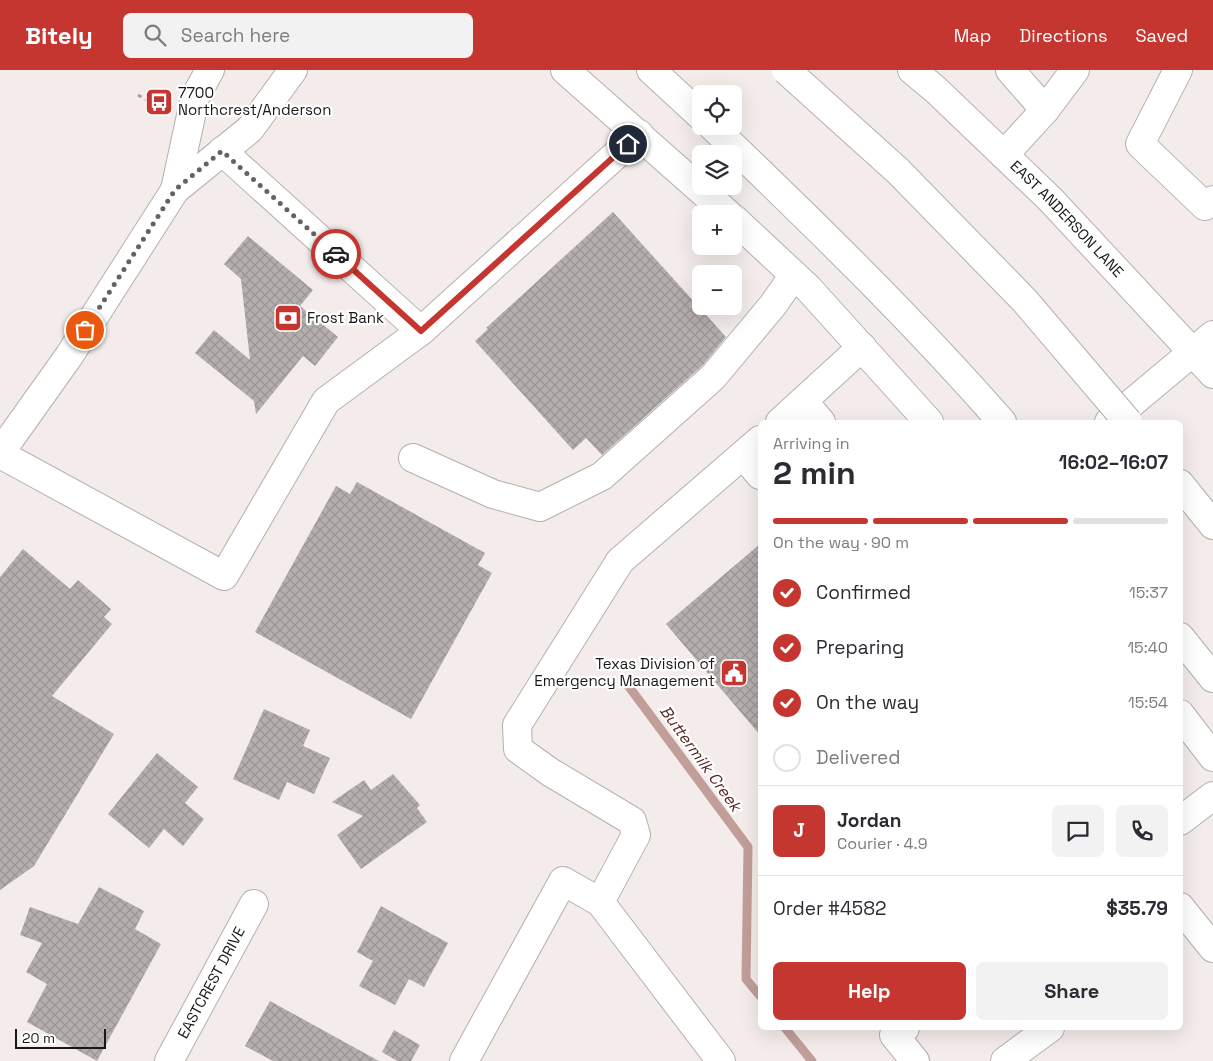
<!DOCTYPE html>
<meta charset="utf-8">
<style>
body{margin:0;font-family:"Space Grotesk",sans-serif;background:#f2f2f3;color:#2b2b33;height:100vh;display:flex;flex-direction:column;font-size:19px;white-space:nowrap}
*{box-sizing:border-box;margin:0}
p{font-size:16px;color:#7c7c81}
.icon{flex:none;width:28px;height:28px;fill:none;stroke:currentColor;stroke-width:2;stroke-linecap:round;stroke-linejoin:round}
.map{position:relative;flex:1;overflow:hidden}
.side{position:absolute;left:758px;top:350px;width:425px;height:610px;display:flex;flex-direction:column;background:#fff;border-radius:8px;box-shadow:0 5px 20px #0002}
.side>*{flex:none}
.buttons{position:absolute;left:692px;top:15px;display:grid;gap:10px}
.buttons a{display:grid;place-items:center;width:50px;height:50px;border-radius:8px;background:#fff;box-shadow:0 5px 20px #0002;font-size:25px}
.scale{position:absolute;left:15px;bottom:12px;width:91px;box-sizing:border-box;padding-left:5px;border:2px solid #1a1717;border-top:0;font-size:14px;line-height:18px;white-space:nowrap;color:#1a1717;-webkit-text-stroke:4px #fff;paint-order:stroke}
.pin{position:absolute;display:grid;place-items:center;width:42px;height:42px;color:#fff;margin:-21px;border:2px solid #fff;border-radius:50%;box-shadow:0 1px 5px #0007}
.courier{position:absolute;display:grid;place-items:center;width:50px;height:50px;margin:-25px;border:4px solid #c4362f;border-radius:50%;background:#fff;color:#222;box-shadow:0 1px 6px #0007}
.summary em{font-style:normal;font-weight:600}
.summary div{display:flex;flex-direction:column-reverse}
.summary{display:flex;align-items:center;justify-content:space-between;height:85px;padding:0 15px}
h1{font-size:32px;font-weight:600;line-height:38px}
.bar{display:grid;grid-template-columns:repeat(4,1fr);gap:8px 5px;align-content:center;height:60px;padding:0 15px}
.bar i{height:6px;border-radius:4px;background:#e1e1e2}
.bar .selected{background:#c4362f}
.bar p{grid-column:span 4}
.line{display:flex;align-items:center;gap:12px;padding:0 15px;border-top:1px solid #e1e1e2}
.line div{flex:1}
.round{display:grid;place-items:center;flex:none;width:52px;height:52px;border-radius:8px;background:#f2f2f3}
ol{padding:0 15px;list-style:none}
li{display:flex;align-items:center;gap:15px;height:55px}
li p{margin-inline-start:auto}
li .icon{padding:5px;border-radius:50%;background:#c4362f;color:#fff;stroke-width:4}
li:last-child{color:#7c7c81}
li i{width:28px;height:28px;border:2px solid #e1e1e2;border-radius:50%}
.button{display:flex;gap:10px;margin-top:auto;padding:10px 15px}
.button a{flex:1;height:58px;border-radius:8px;background:#c4362f;color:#fff;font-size:20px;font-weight:600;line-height:58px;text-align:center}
.button a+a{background:#f2f2f3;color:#2b2b33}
header{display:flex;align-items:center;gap:30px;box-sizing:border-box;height:70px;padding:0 25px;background:#c4362f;color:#fff}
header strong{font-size:24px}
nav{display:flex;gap:28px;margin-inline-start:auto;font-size:18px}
.search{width:350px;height:45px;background:#f2f2f3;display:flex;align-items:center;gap:12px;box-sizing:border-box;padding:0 18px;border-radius:8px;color:#7c7c81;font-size:19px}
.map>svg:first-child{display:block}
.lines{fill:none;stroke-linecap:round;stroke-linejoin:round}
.stream{stroke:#c19e9a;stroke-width:9}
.building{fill:url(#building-cross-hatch)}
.minor-casing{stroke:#b5afae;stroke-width:30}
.major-casing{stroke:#b5afae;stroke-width:30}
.highway-casing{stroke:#b5afae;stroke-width:30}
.path{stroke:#a8a2a1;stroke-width:3;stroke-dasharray:4 4;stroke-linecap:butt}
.minor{stroke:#fff;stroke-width:28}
.major{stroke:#fff;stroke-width:28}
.highway{stroke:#fff;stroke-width:28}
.highway-bridge-casing{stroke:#b5afae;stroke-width:30;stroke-linecap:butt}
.highway-bridge{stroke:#fff;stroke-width:28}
.done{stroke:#666261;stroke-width:5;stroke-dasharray:0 9}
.route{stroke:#c4362f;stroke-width:6}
.labels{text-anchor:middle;stroke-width:4.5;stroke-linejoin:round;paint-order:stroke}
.poi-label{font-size:15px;fill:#1a1717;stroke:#fff;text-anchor:start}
.street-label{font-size:15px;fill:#1a1717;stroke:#fff}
.water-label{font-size:16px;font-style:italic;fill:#592924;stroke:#fff}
</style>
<header>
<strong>Bitely</strong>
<div class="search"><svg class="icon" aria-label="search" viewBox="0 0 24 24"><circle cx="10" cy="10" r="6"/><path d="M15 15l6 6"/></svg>Search here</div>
<nav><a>Map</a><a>Directions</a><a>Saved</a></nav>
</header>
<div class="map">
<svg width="1213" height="991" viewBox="0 0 1213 991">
<defs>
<pattern id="building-cross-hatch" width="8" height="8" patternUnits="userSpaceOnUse" patternTransform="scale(1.25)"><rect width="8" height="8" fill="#b4aead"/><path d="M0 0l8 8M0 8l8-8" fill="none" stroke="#9a9594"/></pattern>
</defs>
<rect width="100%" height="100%" fill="#f3eceb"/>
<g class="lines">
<path class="stream" d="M627,614L748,777L746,909L760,926
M785,958L812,991"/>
</g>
<path class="building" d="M613,142L726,267L703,295L602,385L586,368L573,380L475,271L488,259L486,258Z
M248,166L313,220L300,236L338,267L315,296L303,286L256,344L254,331L195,283L214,260L250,290L241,209L224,194Z
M357,412L485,483L478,495L492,503L411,649L255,562L336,416L350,424Z
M760,474V665L666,554Z
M23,479L70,519L78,510L111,539L104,547L112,554L52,626L114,664L34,796L0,820V507Z
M264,639L310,660L303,676L330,688L314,724L287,712L279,730L233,709Z
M157,683L198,717L185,733L204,749L183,776L164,759L149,778L108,744Z
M393,704L420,735L417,738L427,752L361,799L337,765L363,746L332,732L364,710L371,720Z
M99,817L144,841L135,859L161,874L97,991L27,952L47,914L26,902L42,873L20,865L30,837L78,854Z
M381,836L448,873L424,917L409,909L395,935L359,916L373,891L357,882Z
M270,931L379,991H273L245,976Z
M394,960L420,975L411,991H397L382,982Z"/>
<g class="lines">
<g class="minor-casing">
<g id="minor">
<path d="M1010,0L1045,40L1075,0"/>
<path d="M1178,0L1140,74L1205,136L1213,130"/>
<path d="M222,81L421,261L639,64"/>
<path d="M1004,85L1045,40"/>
<path d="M175,120L195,27L210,0"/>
<path d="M804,332L821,352"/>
<path d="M780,352L862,277"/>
<path d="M1109,352L1213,265"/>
<path d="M0,383L69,286L175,120L250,59L293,0"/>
<path d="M0,384L224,506L326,331L421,261"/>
<path d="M743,385L760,405"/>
<path d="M413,388L493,424L540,437L602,406L713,307L773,235L794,205"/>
<path d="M1180,751L1213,726"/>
<path d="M600,832L636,765L632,751L550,702L518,679L517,655L620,491L760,370"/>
<path d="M1180,837L1213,878"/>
<path d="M905,958L894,965L915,991"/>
<path id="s1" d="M169,991L254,834"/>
<path d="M464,991L563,811L600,832L721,991"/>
<path d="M1005,991L1050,958"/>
</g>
</g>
<g class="major-casing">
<g id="major">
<path d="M565,0L728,144"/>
<path id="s2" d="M912,0L936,20L1050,129L1213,304"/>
<path d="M734,149L808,218L929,352"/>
<path d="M1180,644L1213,687"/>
</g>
</g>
<g class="highway-casing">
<path id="highway" d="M651,0L701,46
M712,56C812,152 911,248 1002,352
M1180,414L1213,455
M1180,567L1213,608"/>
</g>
<path class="path" d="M138,25L161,38"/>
<use href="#minor" class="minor"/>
<use href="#major" class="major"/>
<use href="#highway" class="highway"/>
<g class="highway-bridge-casing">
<path id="highway-bridge" d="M786,0L898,101L1025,231L1128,352"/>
</g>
<use href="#highway-bridge" class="highway-bridge"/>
</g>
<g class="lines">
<path class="done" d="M85,260L175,120L222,81L336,184"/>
<path class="route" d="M336,184L421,261L628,74"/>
</g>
<defs>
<g id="bus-square" transform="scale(1.4375)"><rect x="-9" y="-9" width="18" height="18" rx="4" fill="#c4362f" stroke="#fff"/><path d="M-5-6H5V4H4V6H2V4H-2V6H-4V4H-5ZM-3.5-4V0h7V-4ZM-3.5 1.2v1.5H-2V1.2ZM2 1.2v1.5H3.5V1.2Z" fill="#fff"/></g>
<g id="bank-square" transform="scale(1.4375)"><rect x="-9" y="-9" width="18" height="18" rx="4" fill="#c4362f" stroke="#fff"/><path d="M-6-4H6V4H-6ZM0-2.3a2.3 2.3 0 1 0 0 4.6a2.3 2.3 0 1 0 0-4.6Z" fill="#fff"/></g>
<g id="civic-square" transform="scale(1.4375)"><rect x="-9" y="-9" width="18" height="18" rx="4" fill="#c4362f" stroke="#fff"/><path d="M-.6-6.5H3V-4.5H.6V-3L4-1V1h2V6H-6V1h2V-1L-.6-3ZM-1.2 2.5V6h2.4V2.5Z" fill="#fff"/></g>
</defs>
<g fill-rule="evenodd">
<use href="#bus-square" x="159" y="32"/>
<use href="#bank-square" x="288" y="248"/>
<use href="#civic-square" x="734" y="603"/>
</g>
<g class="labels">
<g class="poi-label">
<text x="178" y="28">7700<tspan x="178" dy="17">Northcrest/Anderson</tspan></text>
<text x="307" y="253">Frost Bank</text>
<text x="715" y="599" text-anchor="end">Texas Division of<tspan x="715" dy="17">Emergency Management</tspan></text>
</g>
<g class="street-label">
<text dy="5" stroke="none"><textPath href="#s2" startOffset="215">EAST ANDERSON LANE</textPath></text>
<text dy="5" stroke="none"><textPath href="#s1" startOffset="89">EASTCREST DRIVE</textPath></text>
</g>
<g class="water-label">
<text transform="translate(701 688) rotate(54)" y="6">Buttermilk Creek</text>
</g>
</g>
</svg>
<div class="buttons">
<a><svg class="icon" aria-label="locate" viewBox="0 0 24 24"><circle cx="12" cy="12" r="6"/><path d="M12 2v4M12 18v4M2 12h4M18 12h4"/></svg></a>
<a><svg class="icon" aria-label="layers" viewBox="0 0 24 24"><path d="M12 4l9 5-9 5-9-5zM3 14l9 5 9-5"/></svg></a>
<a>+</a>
<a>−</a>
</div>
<div class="scale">20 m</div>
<div class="pin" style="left:85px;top:260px;background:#ea580c"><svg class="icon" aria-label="bag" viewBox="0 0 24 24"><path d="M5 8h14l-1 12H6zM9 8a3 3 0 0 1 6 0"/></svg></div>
<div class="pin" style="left:628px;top:74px;background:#1f2937"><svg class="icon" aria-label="home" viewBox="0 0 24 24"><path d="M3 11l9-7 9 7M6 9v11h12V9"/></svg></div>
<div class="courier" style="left:336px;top:184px"><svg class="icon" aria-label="car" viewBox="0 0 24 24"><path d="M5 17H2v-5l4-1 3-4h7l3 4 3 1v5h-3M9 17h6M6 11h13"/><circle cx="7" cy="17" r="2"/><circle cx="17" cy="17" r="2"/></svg></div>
<section class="side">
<div class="summary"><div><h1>2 min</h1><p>Arriving in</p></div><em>16:02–16:07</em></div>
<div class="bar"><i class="selected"></i><i class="selected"></i><i class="selected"></i><i></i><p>On the way · 90 m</p></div>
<ol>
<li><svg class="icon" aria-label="check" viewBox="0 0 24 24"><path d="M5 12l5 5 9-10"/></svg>Confirmed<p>15:37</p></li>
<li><svg class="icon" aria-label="check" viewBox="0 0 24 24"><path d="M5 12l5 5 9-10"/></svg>Preparing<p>15:40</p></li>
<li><svg class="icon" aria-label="check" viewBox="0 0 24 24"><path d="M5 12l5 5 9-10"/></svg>On the way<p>15:54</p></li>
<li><i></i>Delivered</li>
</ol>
<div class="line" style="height:90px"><b class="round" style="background:#c4362f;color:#fff">J</b><div><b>Jordan</b><p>Courier · 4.9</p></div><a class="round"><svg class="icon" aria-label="chat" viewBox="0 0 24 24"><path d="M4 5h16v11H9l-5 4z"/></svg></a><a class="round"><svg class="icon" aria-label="phone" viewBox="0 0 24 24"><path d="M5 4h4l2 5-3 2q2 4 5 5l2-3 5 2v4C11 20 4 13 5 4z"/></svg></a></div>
<div class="line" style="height:65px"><div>Order #4582</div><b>$35.79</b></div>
<div class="button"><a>Help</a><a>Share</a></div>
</section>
</div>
